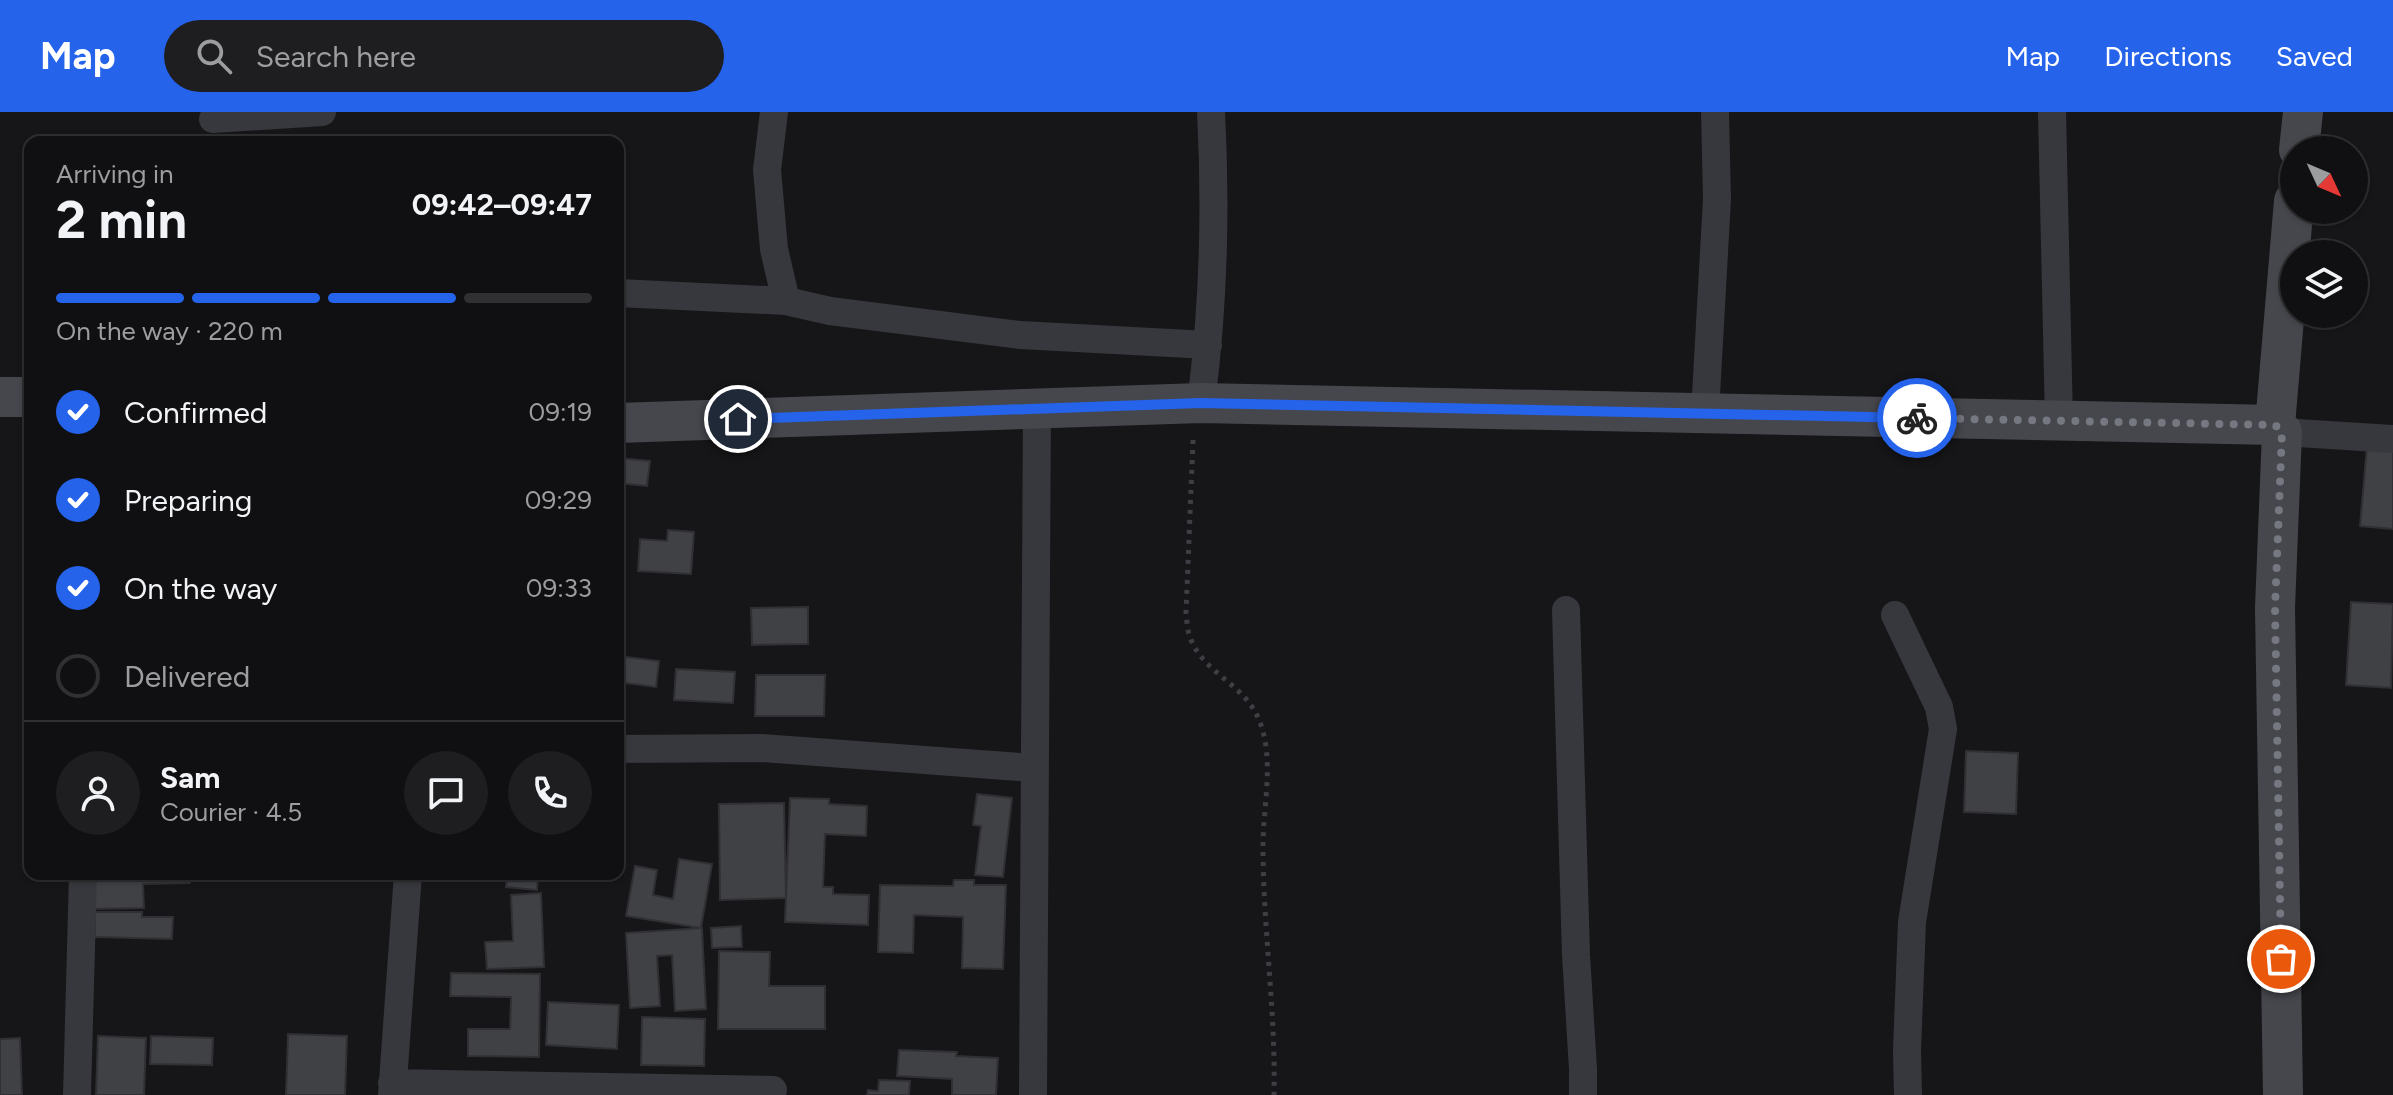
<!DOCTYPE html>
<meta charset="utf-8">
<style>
body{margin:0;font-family:Figtree,sans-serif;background:#1e1e20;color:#f1f3f6;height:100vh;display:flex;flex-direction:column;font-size:30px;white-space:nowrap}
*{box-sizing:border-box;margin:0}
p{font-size:26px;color:#9c9d9f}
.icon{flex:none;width:44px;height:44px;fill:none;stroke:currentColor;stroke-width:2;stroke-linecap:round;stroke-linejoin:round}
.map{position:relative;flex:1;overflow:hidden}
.panel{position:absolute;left:24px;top:24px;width:600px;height:744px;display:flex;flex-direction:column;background:#101012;border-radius:16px;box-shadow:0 2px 6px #0004,0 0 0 2px #303032}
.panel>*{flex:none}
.needle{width:52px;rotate:134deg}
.buttons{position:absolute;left:2280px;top:24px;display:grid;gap:16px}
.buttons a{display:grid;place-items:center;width:88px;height:88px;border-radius:50%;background:#101012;box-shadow:0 2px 6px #0004,0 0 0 2px #303032;font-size:40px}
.pin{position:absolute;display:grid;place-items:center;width:68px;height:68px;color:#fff;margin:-34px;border:4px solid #fff;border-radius:50%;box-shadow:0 2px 8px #0007}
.courier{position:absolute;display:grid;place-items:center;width:80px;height:80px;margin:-40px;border:6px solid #2563eb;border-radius:50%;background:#fff;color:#222;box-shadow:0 2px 10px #0007}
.head em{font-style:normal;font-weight:700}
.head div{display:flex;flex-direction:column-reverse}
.head{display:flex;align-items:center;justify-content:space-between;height:136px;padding:0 32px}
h1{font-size:52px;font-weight:700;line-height:60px}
.bar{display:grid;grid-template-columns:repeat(4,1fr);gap:12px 8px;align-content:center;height:96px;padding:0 32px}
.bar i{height:10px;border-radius:6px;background:#303032}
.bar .selected{background:#2563eb}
.bar p{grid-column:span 4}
.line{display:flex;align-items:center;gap:20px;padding:0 32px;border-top:2px solid #303032}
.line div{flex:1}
.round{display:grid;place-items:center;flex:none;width:84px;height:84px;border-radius:42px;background:#1e1e20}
ol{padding:0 32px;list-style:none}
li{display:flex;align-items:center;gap:24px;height:88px}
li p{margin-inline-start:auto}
li .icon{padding:8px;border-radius:50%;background:#2563eb;color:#fff;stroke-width:4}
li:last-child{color:#9c9d9f}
li i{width:44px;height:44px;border:4px solid #303032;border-radius:50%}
header{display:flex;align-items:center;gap:48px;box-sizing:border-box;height:112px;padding:0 40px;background:#2563eb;color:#fff}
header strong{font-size:38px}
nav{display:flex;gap:44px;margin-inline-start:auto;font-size:28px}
.search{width:560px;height:72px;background:#1e1e20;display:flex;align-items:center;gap:20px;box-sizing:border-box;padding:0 28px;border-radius:44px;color:#9c9d9f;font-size:30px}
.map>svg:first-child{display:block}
.building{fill:#404145;stroke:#303034;stroke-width:2}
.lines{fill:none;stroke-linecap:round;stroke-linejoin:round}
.path{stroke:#3d3f44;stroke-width:5;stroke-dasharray:4 6;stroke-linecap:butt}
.street{stroke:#37383d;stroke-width:28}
.secondary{stroke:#45474d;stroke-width:40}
.done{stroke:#757880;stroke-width:8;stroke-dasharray:0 14.4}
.route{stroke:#2563eb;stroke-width:10}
</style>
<header>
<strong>Map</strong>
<div class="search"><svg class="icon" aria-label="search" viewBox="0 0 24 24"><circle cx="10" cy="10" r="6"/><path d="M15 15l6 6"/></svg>Search here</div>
<nav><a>Map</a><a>Directions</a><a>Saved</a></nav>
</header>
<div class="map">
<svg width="2393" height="983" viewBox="0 0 2393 983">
<rect width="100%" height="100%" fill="#161618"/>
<path class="building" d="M2367,334L2393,337V417L2360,414Z
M618,346L650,349L647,374L618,371Z
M668,418L694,420L691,462L638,459L640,427L667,429Z
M2351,490L2393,492L2391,576L2346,573Z
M808,495V532L752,533L751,496Z
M618,544L659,549L656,575L618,570Z
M676,557L735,560L733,591L674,588Z
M756,563H825L824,604H755Z
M1966,639L2018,641L2016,702L1964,700Z
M977,682L1012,686L1003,765L975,763L981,714L973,713Z
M790,686L829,687V692L867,694L866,724L825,722L823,775H833V782L869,783L868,813L785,810Z
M784,691L786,786L720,788L719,692Z
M618,700L623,701L619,752H618Z
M679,747L712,752L701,816L626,804L635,754L657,758L653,783L673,787Z
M91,762H190V771L143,772L144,796L92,797Z
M507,762H538L537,778L506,775Z
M954,768H974V773H1006L1003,857L962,856L963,805L914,803L913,841L878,840L880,773L953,774Z
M541,781L544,855L487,857L485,830L513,829L511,783Z
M95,800H142V805H173L172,827L95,825Z
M741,814L742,835L712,836L711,816Z
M702,816L706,897L675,899L672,843L657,844L660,894L630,896L626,821Z
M719,839L770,840L769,874H825V917H718Z
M451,861L540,862L539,945L468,944V917H510L511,885L450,884Z
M548,890L619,893L617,937L546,933Z
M642,905L705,907L704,954L641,953Z
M288,922L347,924L345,983H286Z
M98,924L146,926L144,983H96Z
M151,924L213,926L212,953L150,952Z
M20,926L22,983H0V927Z
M899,938L957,940L956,944L998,946L996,983H952V967L897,964Z
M879,968L910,969L909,983H867L868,978L878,979Z"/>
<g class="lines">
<path class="path" d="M1193,328L1186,501C1187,509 1187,518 1190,525C1203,563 1247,571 1261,613C1274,651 1263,695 1263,734C1263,817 1276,900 1274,983"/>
<path class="street" d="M774,0L767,58L774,137L786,189
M2052,0L2059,309
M213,7L322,0
M618,181L786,189L830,199L1020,223L1208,233
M1201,291C1213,198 1216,94 1211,0
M1705,301L1717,87L1715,0
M2282,320L2393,327
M1566,498L1576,843L1583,957V983
M1895,503L1939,595L1943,617L1912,810L1907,938L1908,983
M618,637L761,636L1033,656
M392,971L773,978
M77,983L83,762
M392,983L408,762
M1033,983L1037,295"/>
<path class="secondary" d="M2299,38L2303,0
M0,285H30
M618,311L1201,291L2275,313
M2283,983L2275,496L2282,320L2275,313L2294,89"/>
</g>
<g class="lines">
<path class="done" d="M1917,306L2275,313L2282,320L2275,496L2281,847"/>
<path class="route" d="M738,307L1201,291L1917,306"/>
</g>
</svg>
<div class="buttons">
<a><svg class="needle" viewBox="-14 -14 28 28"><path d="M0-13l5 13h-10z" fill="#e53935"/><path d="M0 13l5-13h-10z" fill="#9c9d9f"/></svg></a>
<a><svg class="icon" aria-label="layers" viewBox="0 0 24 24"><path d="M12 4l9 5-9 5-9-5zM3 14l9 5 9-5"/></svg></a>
</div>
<div class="pin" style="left:2281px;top:847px;background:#ea580c"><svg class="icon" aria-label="bag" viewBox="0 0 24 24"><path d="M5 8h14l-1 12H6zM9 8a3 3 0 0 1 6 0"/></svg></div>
<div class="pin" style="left:738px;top:307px;background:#1f2937"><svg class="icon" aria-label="home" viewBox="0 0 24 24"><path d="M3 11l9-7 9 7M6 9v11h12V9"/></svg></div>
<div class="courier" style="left:1917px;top:306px"><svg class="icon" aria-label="bike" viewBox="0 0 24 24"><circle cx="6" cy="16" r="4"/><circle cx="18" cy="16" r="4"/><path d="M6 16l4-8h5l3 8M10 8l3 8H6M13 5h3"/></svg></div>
<section class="panel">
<div class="head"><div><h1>2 min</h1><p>Arriving in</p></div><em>09:42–09:47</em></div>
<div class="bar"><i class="selected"></i><i class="selected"></i><i class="selected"></i><i></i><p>On the way · 220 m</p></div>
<ol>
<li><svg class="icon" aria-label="check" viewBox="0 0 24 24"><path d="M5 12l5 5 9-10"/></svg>Confirmed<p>09:19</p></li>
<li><svg class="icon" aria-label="check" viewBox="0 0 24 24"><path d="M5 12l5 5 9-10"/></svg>Preparing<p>09:29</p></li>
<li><svg class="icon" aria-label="check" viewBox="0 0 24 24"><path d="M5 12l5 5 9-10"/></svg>On the way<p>09:33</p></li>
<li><i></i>Delivered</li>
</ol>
<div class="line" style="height:144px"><a class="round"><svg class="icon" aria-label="person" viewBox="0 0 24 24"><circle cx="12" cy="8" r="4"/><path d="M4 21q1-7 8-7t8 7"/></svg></a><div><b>Sam</b><p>Courier · 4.5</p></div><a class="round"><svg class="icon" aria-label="chat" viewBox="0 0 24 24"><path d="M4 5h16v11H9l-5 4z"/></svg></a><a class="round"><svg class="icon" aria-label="phone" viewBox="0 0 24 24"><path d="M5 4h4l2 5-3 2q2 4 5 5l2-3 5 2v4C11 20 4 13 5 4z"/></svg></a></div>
</section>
</div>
